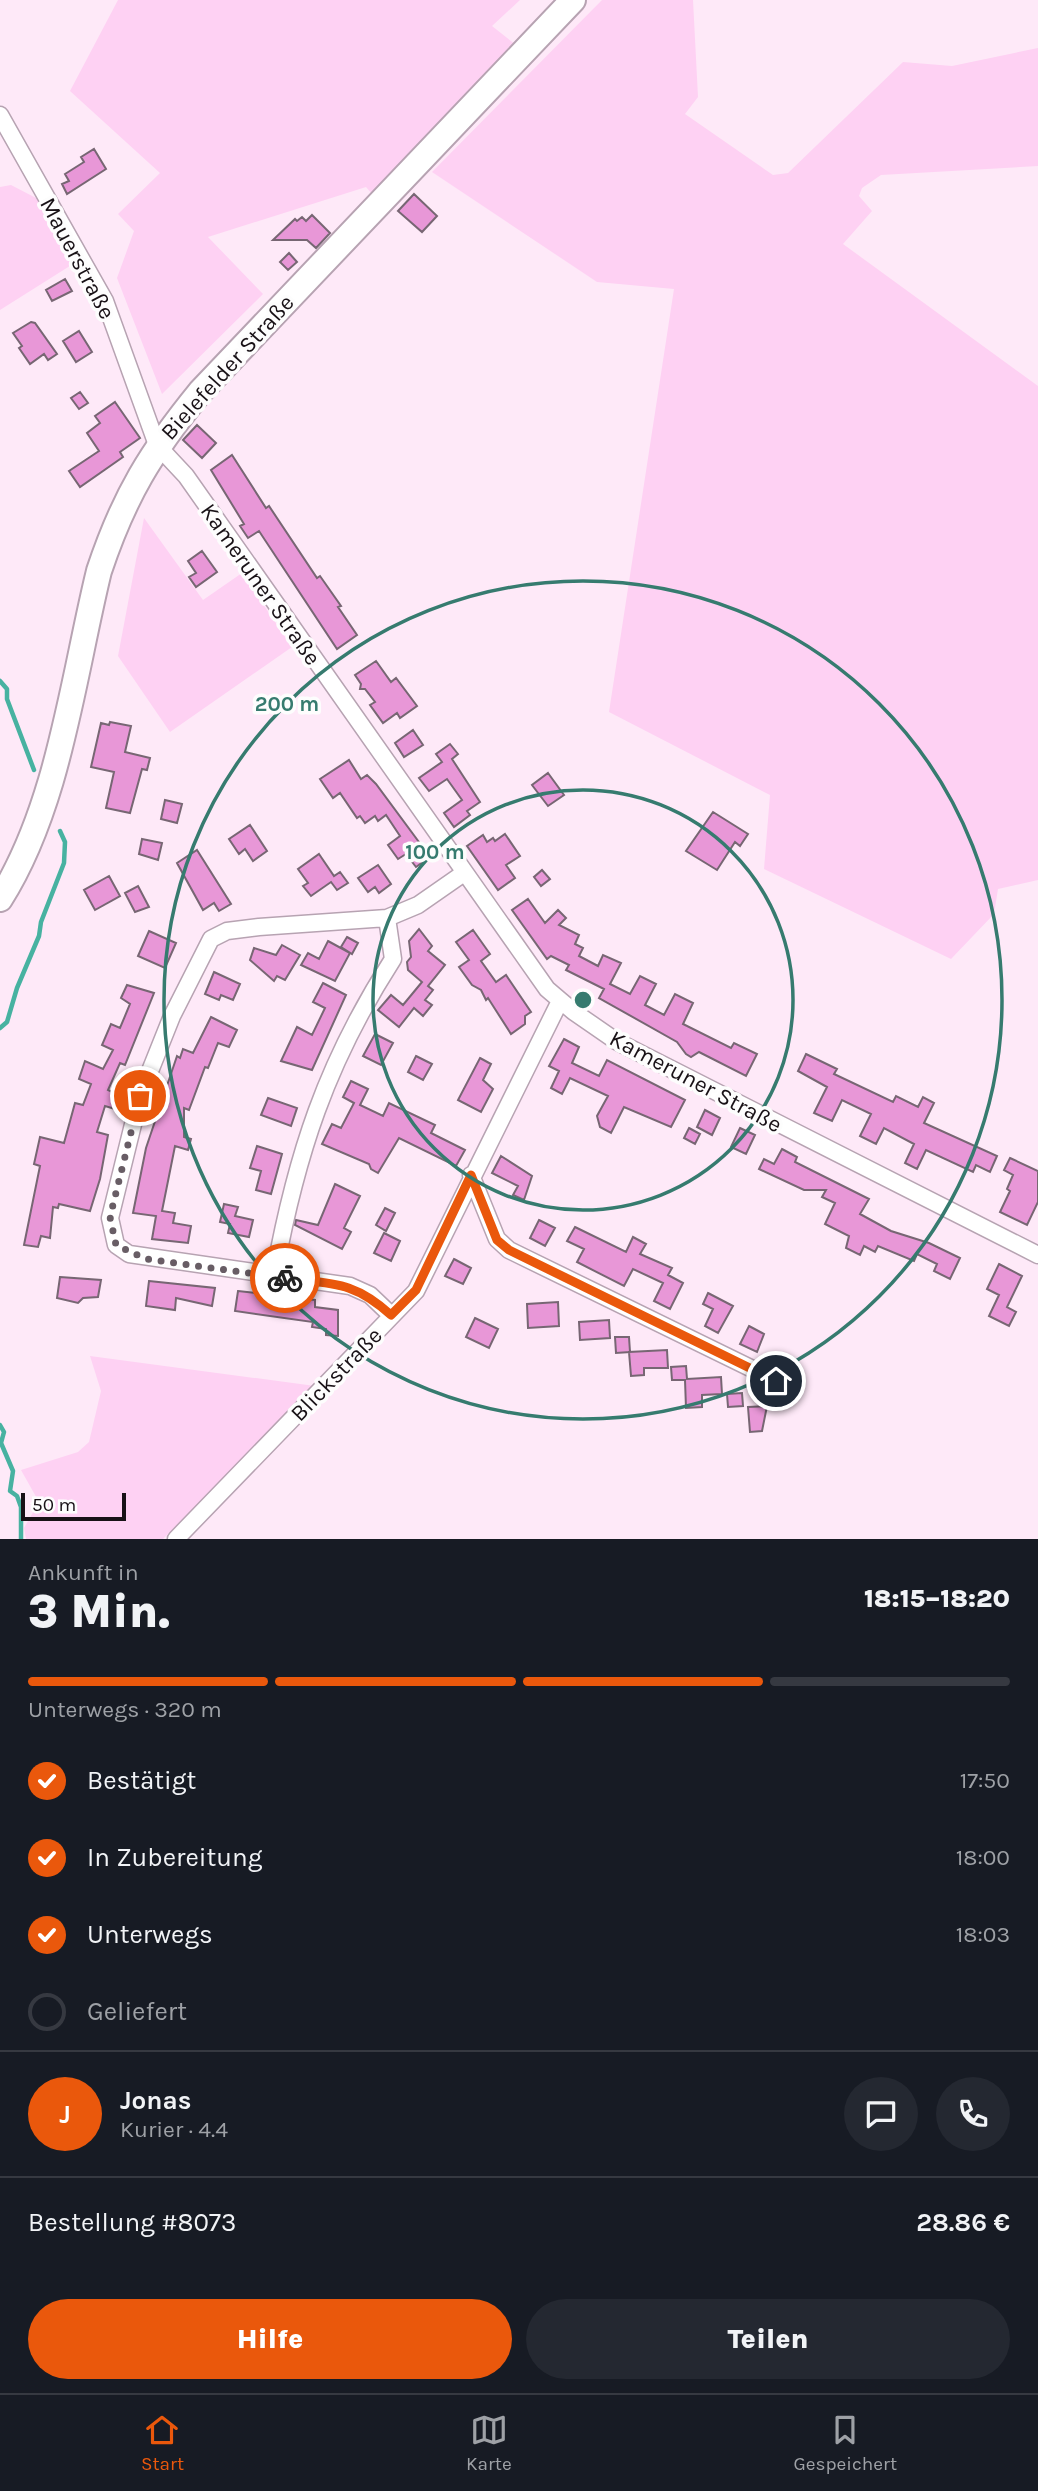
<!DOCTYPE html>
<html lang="de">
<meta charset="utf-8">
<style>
body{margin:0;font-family:Karla,sans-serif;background:#242831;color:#f1f3f6;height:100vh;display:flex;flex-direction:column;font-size:26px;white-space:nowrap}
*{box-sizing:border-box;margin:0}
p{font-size:23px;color:#9ea1a6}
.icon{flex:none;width:38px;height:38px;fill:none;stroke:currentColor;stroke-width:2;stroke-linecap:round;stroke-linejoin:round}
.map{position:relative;height:1539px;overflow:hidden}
.sheet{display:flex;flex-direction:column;background:#171b24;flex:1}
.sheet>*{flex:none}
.scale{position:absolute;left:21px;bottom:18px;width:105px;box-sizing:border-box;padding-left:7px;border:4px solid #181116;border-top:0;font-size:19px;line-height:24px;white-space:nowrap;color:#181116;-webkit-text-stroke:5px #fdfdfd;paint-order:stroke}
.pin{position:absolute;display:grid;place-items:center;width:60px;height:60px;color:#fff;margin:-30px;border:4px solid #fff;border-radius:50%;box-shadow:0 2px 7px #0007}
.courier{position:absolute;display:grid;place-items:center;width:70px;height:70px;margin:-35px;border:5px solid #ea580c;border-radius:50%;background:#fff;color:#222;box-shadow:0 2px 9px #0007}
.head em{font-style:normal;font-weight:800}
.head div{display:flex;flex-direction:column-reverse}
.head{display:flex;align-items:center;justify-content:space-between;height:119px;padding:0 28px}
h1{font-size:46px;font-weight:800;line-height:52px}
.bar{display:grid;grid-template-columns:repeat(4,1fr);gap:10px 7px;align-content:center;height:84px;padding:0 28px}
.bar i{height:9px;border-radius:5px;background:#363941}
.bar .active{background:#ea580c}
.bar p{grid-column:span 4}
.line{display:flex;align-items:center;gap:18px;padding:0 28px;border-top:2px solid #363941}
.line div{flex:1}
.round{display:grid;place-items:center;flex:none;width:74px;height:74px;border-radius:37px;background:#242831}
ol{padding:0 28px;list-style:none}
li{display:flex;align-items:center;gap:21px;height:77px}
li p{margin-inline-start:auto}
li .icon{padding:7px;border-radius:50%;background:#ea580c;color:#fff;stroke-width:4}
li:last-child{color:#9ea1a6}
li i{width:38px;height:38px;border:4px solid #363941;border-radius:50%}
.primary-button{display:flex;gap:14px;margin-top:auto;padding:14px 28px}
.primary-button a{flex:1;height:80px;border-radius:42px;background:#ea580c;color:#fff;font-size:28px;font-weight:800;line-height:80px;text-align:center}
.primary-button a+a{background:#242831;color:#f1f3f6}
.tabs{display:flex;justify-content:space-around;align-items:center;height:98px;border-top:2px solid #363941;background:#171b24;font-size:19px;color:#9ea1a6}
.tabs a{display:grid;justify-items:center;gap:4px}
.tabs .active{color:#ea580c}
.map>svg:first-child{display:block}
.green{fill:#fed1f3}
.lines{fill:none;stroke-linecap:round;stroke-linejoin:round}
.stream{stroke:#47b2a1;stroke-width:4.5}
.building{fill:#e897d7;stroke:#776673;stroke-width:2}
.street-casing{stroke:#b7a3b2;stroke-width:19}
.primary-casing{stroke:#b7a3b2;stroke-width:28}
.street{stroke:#fff;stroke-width:16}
.primary{stroke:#fff;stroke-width:24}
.done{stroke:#685d65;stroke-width:7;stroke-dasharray:0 12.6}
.route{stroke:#ea580c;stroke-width:9}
.ring{fill:none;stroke:#367b6f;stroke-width:3.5}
.labels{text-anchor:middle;stroke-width:7;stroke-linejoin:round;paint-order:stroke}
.street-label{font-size:23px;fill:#181116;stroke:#fdfdfd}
.centre{fill:#367b6f;stroke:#fdfdfd;stroke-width:3.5}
.ring-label{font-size:21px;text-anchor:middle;font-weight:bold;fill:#367b6f;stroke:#fdfdfd;stroke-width:7;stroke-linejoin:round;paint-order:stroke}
</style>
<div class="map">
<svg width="1038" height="1539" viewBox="0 0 1038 1539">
<rect width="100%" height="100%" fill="#fee9f8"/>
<path class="green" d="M118,0H520L492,26L516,45L373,195L366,187L208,237L263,294L162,394L117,278L134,231L118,214L160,173L70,91Z
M602,0H693L698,97L685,114L773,175L788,173L903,62L952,66L1038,48V166L881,175L862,188L859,196L872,211L843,244L1038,386V880L998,889L994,914L951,959L764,869L770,795L609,712L674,289L597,282L432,172Z
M11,185L38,199L73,264L0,310V187Z
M144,518L203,600L242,573L292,647L170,732L118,656Z
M90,1356L315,1386L163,1539H26L24,1528L39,1502L21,1470L78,1452L89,1442L101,1391Z"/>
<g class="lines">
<path class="stream" d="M0,681L7,689V699L34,770
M0,1028L7,1022L17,988L39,936L41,922L64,863L65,842L60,831
M0,1425L4,1432L1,1443L13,1471L10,1491L17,1496L21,1507V1539"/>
</g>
<path class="building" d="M94,149L106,169L67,194L62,184L69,181L65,174L84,162L81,157Z
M414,194L437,216L422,232L398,211Z
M312,215L330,233L316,248L307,240H273L295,219L297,221L302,217L306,221Z
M289,253L297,262L288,270L280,262Z
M65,279L72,291L52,301L46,290Z
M31,322L35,323L57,354L48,360L44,354L30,364L19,348L22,346L13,333Z
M79,331L92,352L76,362L63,341Z
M80,392L88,403L79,409L71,398Z
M115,402L140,438L120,452L123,457L80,487L69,471L99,451L87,433L100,423L95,416Z
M197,425L216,443L202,458L183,440Z
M232,455L266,508L269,506L317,578L320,576L341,606L338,607L357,635L337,649L259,531L248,538L240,526L244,524L211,470Z
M202,551L217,572L196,587L189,577L196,573L188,561Z
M376,661L391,682L396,678L417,706L400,718L397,713L383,723L370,705L375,702L365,689H360L361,684L355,675Z
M110,722L131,726L125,752L150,758L147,770L142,769L130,813L106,808L114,772L91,767L101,723L109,725Z
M413,730L423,745L404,757L395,743Z
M450,744L458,754L452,759L480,802L467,811L470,815L454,827L444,813L462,800L447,779L429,791L419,778L442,762L436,754Z
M349,760L361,779L367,775L376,784L430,857L416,867L406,854L398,859L388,845L400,836L386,815L378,821L375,816L365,823L360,816L357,818L340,793L333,798L320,779Z
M548,773L564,795L548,806L532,785Z
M165,800L182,804L177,823L161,819Z
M713,812L748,834L740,846L735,842L717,870L686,851Z
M250,825L267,851L253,861L245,849L239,854L229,839Z
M505,834L520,856L506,865L515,878L498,890L467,846L483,835L487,842L493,838L495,841Z
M142,839L162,843L158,860L139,854Z
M197,850L231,904L219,911L214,903L203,910L177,863Z
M319,854L334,876L340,872L348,883L337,890L331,882L311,896L303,886L308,883L298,869Z
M378,865L391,884L379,893L375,887L368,892L358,878Z
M542,870L550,879L541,886L534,877Z
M109,876L120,896L95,910L84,890Z
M138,886L149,907L135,912L125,893Z
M528,899L545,923L558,910L566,918L559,925L579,935L575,944L583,948L579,956L598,966L603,955L621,963L610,984L630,994L640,976L656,984L645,1005L664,1015L675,994L693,1003L683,1024L731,1048L734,1043L757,1054L746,1076L699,1052L691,1057L686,1054L677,1042L599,998L604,989L566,970L569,965L551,956L547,959L512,910Z
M419,929L432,946L428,951L445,965L428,986L433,990L425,1000L432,1005L423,1016L414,1008L399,1027L378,1010L391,995L403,1005L422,982L408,970L407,962L411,957L409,941Z
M473,930L490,954L481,961L496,982L506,975L531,1012L525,1016V1024L511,1034L488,998L486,1000L481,990L472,985L459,967L469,960L456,942Z
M149,931L176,943L165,968L138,956Z
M347,937L358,943L352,954L341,947Z
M328,941L350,953L335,981L301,965L308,953L319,959Z
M282,945L300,955L285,980L277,976L274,981L250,960L254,948L276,955Z
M214,972L240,984L233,1000L221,995L219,1000L205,994Z
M323,983L346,995L312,1070L281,1061L297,1027L312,1035L325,1008L313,1002Z
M127,985L154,993L125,1065L120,1063L108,1090L121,1096L115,1109L105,1106L97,1132L108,1135L100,1179L90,1211L59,1204L58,1208L53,1207L50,1238L41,1236L38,1247L24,1245L40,1166L34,1164L40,1137L64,1143L75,1103L83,1105L91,1084L79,1079L85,1061L103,1069L113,1050L102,1045L111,1024L120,1028L130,1004L121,998Z
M211,1017L237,1030L229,1047L218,1043L208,1068L205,1067L189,1110L184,1108V1137L191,1139L188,1150L175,1146L162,1211L175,1213L173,1223L191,1226L188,1243L152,1239L156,1216L133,1213L146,1148L177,1056L180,1058L183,1049L193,1053Z
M375,1034L393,1043L381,1065L363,1056Z
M564,1039L579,1047L572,1063L599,1076L607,1060L685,1100L671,1127L624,1107L611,1133L600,1127L597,1116L608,1096L570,1078L562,1094L551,1088L559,1071L549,1066Z
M806,1054L837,1069L834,1074L893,1102L896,1096L918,1107L923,1097L934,1103L924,1123L997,1156L990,1172L976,1165L973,1172L926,1150L917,1169L905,1163L914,1144L884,1128L876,1144L860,1136L871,1114L842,1100L832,1121L814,1113L827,1087L798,1071Z
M416,1056L432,1064L423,1080L408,1072Z
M480,1058L491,1064L483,1080L493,1089L481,1112L458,1100Z
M351,1081L368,1089L360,1105L383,1116L389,1103L435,1125L431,1133L465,1150L456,1166L399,1138L378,1173L371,1169L369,1164L322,1144L332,1124L341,1128L354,1103L343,1097Z
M268,1098L297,1108L291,1126L261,1115Z
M705,1110L720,1118L712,1135L697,1127Z
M689,1128L700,1134L695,1144L684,1138Z
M740,1128L755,1135L746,1154L731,1147Z
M257,1146L282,1154L271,1194L256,1190L261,1171L250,1168Z
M782,1149L797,1157L795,1162L869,1199L860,1214L891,1231L929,1243L960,1258L950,1279L934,1271L937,1264L917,1254L914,1261L878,1246L875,1252L864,1246L860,1255L846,1248L849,1236L825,1224L835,1203L822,1197L826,1190H804L759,1169L764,1159L774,1164Z
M501,1156L532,1176L524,1200L513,1195L518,1186L492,1173Z
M1010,1158L1038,1171V1202L1027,1225L1000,1212L1010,1191L1007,1189L1013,1175L1004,1170Z
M335,1184L360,1196L344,1228L351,1232L342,1249L295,1225L296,1220L318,1225Z
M224,1204L238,1207L235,1216L253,1220L249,1237L228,1233L230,1224L220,1222Z
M385,1208L395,1213L386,1231L376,1225Z
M539,1220L555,1228L545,1246L530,1238Z
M575,1227L626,1252L633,1237L646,1244L640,1254L672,1268L668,1275L683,1283L670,1309L654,1301L663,1283L633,1269L624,1286L577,1262L584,1249L567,1241Z
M384,1233L400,1241L391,1261L374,1253Z
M454,1259L471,1268L463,1284L445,1276Z
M999,1264L1022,1276L1007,1307L1016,1312L1009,1326L989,1316L999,1295L987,1289Z
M60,1277L101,1280L98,1297L83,1298L78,1303L57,1298Z
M149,1281L215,1288L212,1306L176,1298L175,1310L146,1306Z
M238,1291L315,1300V1307L338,1310V1336L326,1335V1329L312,1327L313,1322L235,1311Z
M708,1293L733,1306L718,1333L705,1326L713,1309L703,1304Z
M558,1302L559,1326L528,1328L527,1304Z
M475,1318L498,1329L489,1348L466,1337Z
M609,1320L610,1338L580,1340L579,1322Z
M749,1326L764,1334L757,1352L740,1344Z
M615,1337H629L630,1352L616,1353Z
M667,1350L668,1368H644V1375L631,1376L629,1352Z
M686,1366L687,1379L721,1377L722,1394L702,1395V1407L686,1408L685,1380H672L671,1367Z
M742,1393L743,1406L728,1407L727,1394Z
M767,1406L762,1431L750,1432L748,1407Z"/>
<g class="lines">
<g class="street-casing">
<path id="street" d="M0,115L105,301L157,445L186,476L547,989L574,1012L616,1041L1038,1255
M471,1175L497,1239L509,1250L777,1381
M274,1276C296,1155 326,1063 393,959L387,918
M391,1315L370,1295L350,1286L129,1254L116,1245L110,1218L140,1096L172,1016L211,939L227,931L259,927L387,918L418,905L464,873
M176,1539L416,1291L560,1001"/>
</g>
<g class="primary-casing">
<path id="primary" d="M0,899C59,806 73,677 99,571C124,496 151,452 200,392L573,0"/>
</g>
<use href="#street" class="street"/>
<use href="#primary" class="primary"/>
</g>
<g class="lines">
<path class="done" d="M140,1096L110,1217L116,1245L146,1259L285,1278"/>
<path class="route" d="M285,1278C333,1284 354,1281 391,1315L416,1290L471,1175L497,1240L509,1250L776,1381"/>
</g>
<g class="ring">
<circle cx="583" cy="1000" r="210"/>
<circle cx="583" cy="1000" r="419"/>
</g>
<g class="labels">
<g class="street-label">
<text transform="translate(78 258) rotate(62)" y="8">Mauerstraße</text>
<text transform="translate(227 367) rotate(-48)" y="8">Bielefelder Straße</text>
<text transform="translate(261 584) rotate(55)" y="8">Kameruner Straße</text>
<text transform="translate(696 1081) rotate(28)" y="8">Kameruner Straße</text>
<text transform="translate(336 1374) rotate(-46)" y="8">Blickstraße</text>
</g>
</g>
<circle cx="583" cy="1000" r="10" class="centre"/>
<g class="ring-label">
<text x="287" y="711">200 m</text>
<text x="435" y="859">100 m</text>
</g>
</svg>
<div class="scale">50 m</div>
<div class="pin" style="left:140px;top:1096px;background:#ea580c"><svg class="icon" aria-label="bag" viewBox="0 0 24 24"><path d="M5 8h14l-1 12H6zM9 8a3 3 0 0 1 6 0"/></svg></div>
<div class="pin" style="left:776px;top:1381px;background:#1f2937"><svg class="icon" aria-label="home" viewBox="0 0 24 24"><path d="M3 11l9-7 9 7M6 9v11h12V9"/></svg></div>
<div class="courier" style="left:285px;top:1278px"><svg class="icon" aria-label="bike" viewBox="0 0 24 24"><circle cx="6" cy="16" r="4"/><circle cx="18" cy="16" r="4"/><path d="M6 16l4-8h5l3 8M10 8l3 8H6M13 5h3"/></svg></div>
</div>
<section class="sheet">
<div class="head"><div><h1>3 Min.</h1><p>Ankunft in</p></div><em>18:15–18:20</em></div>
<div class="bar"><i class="active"></i><i class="active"></i><i class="active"></i><i></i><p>Unterwegs · 320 m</p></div>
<ol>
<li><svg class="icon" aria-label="check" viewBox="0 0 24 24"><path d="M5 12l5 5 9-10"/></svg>Bestätigt<p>17:50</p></li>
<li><svg class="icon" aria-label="check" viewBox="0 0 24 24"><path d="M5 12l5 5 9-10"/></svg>In Zubereitung<p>18:00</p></li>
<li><svg class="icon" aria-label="check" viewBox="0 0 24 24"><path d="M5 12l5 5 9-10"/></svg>Unterwegs<p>18:03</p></li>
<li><i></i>Geliefert</li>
</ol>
<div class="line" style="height:126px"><b class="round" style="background:#ea580c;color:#fff">J</b><div><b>Jonas</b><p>Kurier · 4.4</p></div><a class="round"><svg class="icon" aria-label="chat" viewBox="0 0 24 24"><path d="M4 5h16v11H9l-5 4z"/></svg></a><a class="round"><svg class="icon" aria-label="phone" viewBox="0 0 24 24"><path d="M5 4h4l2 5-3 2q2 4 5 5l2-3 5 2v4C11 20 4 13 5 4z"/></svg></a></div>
<div class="line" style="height:91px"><div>Bestellung #8073</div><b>28.86 €</b></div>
<div class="primary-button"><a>Hilfe</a><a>Teilen</a></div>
</section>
<nav class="tabs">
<a class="active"><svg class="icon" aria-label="home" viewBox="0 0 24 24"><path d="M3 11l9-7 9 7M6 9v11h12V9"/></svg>Start</a>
<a><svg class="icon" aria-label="map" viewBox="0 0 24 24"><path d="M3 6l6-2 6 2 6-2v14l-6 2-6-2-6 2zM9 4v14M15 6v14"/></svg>Karte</a>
<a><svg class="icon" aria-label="saved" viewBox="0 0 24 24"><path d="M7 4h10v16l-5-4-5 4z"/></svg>Gespeichert</a>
</nav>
